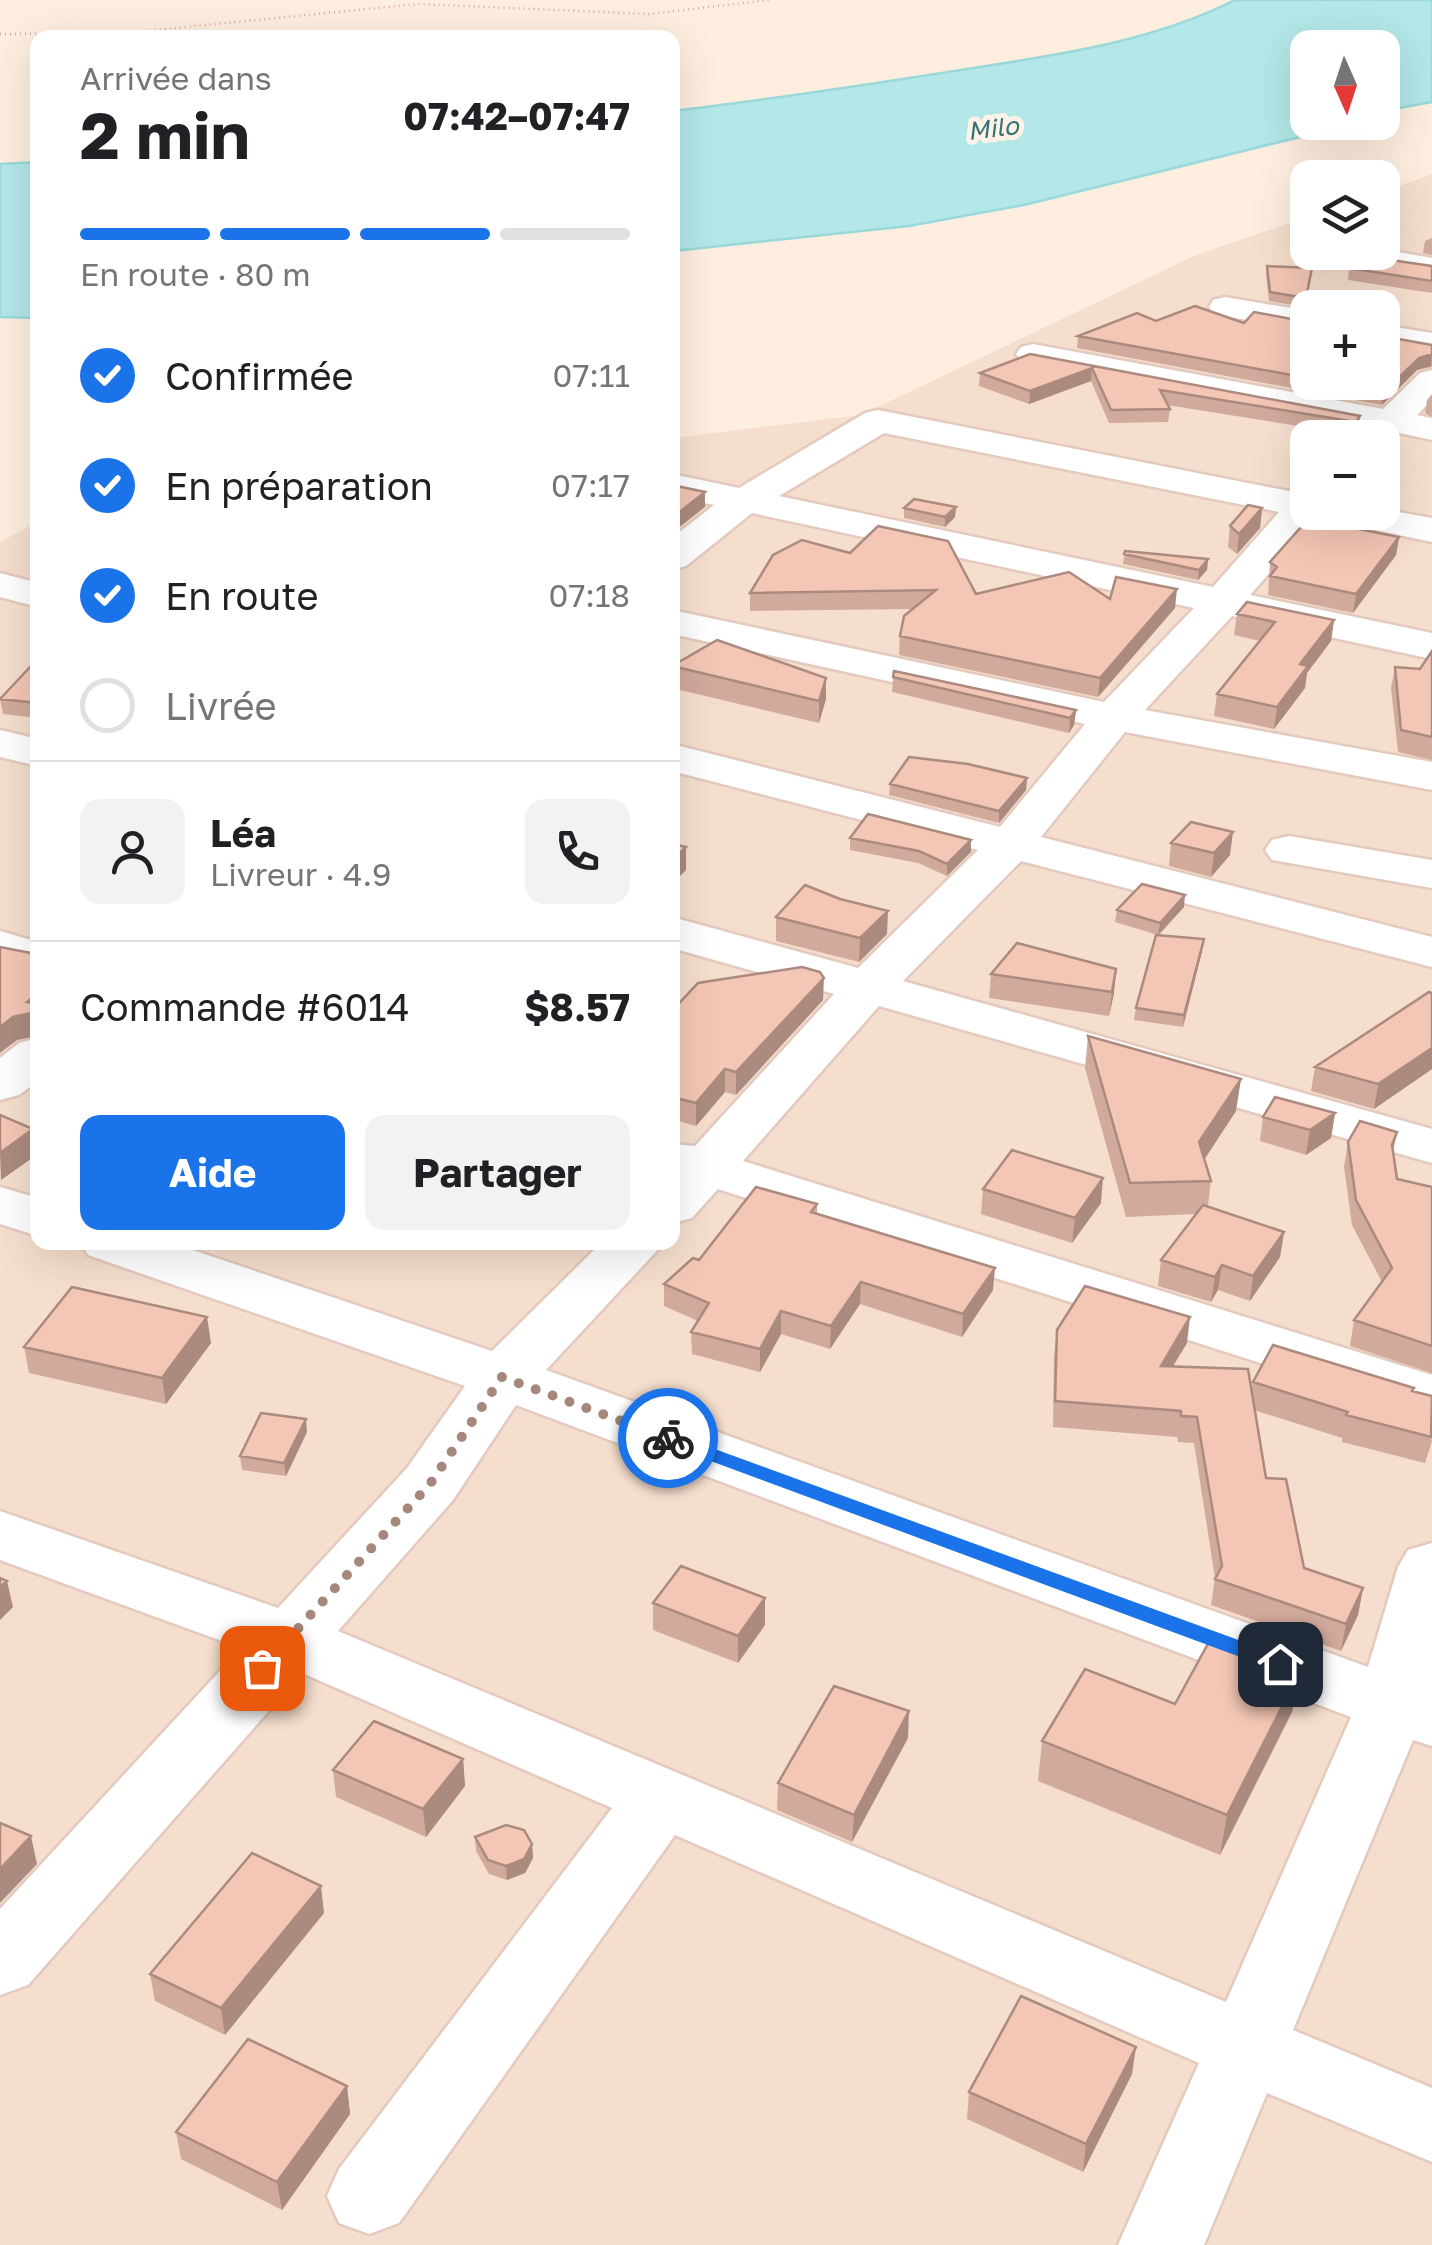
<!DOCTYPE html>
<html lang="fr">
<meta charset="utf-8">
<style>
body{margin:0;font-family:"Golos Text",sans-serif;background:#f2f2f2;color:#202124;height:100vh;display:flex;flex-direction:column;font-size:38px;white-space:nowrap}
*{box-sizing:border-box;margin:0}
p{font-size:32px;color:#757577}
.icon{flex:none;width:55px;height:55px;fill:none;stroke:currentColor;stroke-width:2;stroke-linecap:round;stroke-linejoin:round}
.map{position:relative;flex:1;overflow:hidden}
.drawer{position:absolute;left:30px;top:30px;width:650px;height:1220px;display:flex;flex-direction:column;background:#fff;border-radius:20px;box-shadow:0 10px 40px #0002}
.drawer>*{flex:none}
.needle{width:65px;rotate:177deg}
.fabs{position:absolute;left:1290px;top:30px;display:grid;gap:20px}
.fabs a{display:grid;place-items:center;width:110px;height:110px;border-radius:20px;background:#fff;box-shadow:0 10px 40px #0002;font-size:50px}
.pin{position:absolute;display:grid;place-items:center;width:85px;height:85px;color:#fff;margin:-42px;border-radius:20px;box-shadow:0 5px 15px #0006}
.courier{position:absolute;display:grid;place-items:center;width:100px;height:100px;margin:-50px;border:8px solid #1a73e8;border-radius:50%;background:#fff;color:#222;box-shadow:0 2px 12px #0007}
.head em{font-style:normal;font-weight:700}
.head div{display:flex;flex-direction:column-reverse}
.head{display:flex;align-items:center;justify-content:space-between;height:170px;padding:0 50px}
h1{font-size:65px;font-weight:700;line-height:75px}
.bar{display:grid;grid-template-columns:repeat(4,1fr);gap:15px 10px;align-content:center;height:120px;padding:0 50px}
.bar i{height:12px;border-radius:8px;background:#e0e0e0}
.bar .on{background:#1a73e8}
.bar p{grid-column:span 4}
.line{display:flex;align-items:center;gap:25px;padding:0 50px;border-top:2px solid #e0e0e0}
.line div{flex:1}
.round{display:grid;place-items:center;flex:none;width:105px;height:105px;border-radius:20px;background:#f2f2f2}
ol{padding:0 50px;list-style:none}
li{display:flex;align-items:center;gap:30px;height:110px}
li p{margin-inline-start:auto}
li .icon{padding:10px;border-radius:50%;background:#1a73e8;color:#fff;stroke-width:4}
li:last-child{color:#757577}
li i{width:55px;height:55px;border:5px solid #e0e0e0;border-radius:50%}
.button{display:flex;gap:20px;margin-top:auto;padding:20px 50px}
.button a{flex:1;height:115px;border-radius:20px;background:#1a73e8;color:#fff;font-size:40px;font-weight:700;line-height:115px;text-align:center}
.button a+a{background:#f2f2f2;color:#202124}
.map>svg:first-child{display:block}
.residential{fill:#f5decd;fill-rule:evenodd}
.water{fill:#b3e7e8;stroke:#99d9da;stroke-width:2.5}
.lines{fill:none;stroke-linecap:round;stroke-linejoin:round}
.minor-casing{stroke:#e4cabe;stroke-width:5}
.path{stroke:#d9a999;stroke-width:2.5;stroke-dasharray:1 4;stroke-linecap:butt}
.minor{fill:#fff;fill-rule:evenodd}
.wall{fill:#d2aa9c}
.shaded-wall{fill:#ab8b7f}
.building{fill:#f4c6b5;stroke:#ab8b7f;stroke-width:2.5}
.route{fill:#1a73e8}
.done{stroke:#a5877c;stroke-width:10;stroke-dasharray:0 18}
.labels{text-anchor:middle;stroke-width:10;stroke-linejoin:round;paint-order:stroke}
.far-water-label{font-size:25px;font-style:italic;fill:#367375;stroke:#fff2e7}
</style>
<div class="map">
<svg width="1432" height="2245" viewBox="0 0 1432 2245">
<rect width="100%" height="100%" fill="#feeedf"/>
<path class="residential" d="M1432,174V2245H0V542L37,522L38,1242H672L673,438L861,415L1194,256L1307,217L1308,252H1382L1383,192ZM1308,308H1382V382H1308ZM1308,438H1382V512H1308Z"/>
<path class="water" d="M1235,0H1432V102L1383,111L1382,48H1308V122L1339,123L1312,134L1024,205L909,226L673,251V111C769,100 865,85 961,70C1054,55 1150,43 1235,0Z
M37,162V318L0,317V164Z"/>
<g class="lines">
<g class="minor-casing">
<path id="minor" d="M1382,249L1432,258V276L1347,261L1336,259L1332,252H1382Z
M1225,297L1308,311V331L1213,314L1209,307L1213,300Z
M1382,325L1432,333V353L1382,345Z
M1033,344L1383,409L1420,373L1432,370V400L1417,415L1432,418V440L1399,433L1382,447V438H1356L1365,427L1021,361L1016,354L1021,347Z
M878,410L1299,493L1308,491V512H1323L1250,595L1432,633V659L1232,616L1145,710L1432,762V790L1125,732L1041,837L1432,937V967L1021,861L903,981L1432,1129V1163L879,1006L743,1161L1432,1375V1418L718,1189L692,1218L672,1223V1144L695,1146L834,994L672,948V917L858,968L978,850L672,771V744L1000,827L1085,724L672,634V610L1104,702L1194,608L752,513L686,566L672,570V538L714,505L672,496V474L739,488L865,413ZM884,433L1279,512L1213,587L779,496Z
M1382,509L1432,518V542L1328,520L1323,512H1382Z
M0,573L38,583V607L0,597Z
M0,730L38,739V766L0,757Z
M1289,836L1432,860V888L1272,860L1265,850L1272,840Z
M0,931L38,942V973L0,962Z
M38,1038V1081L19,1095L0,1100V1058L19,1043Z
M0,1187L38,1198V1236L0,1224Z
M80,1242H169L492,1351L602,1242H665L546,1370L1368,1667L1398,1567L1408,1550L1432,1543V1746L1413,1740L1293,2030L1432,2088V2162L1267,2093L1204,2245H1118L1199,2063L675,1835L399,2223L369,2234L339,2223L327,2196L339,2169L612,1808L302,1673L28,1985L0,1995V1909L241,1648L0,1560V1511L278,1608L407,1468L465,1386L88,1255ZM516,1405L1351,1717L1226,2002L338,1631L453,1500Z"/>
</g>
<path class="path" d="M0,34L124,33L419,4L649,14L769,0"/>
<use href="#minor" class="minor"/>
</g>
<path class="wall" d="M1432,238V255L1423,253L1425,241Z
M1267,266L1312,268L1305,307L1269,301L1266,275Z
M1432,266V293L1348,280L1349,268Z
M1156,321L1308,322V382H1382L1432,345V367L1417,370L1382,405L1077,348L1078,336Z
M1030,354L1360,416L1358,430L1354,435L1167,405L1170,409L1168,422L1109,423L1091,381L1029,404L979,386L980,373Z
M1432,394V417L1425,413L1427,400Z
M956,507L955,517L945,527L904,518V508Z
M1262,508L1260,528L1237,554L1228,547L1230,526Z
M1399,537L1396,555L1353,613L1268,595L1270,562Z
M1125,551L1208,559L1207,570L1198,580L1123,564Z
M773,555L976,594L1110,599L1175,608L1098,697L899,655L900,636L913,609L750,611V593Z
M1237,614L1334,620L1331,641L1307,673L1305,688L1274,729L1214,716L1217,694L1260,641L1234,635Z
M1432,651V760L1398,752L1391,688L1395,667L1420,669Z
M672,665L826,678V699L819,723L672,688Z
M38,666V718L3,714L0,699Z
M893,677L1076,710L1074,725L1069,733L892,692Z
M1027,778L1026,790L999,823L889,795L890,784Z
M850,838L971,852L947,876L918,863L850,850Z
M1171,843L1230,855L1211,877L1169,866Z
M840,899L887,934L859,962L776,941V917Z
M1184,907L1159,935L1202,951L1183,1027L1134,1020L1136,1008L1158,935L1115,922L1117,910Z
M1017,943L1114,993L1109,1016L989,998L991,974Z
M1432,993V1069L1374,1109L1311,1091L1315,1067Z
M823,1000L736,1095L725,1092L696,1126L672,1119V1011Z
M1088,1036L1236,1111L1204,1160L1211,1181L1208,1206L1284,1232L1280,1257L1250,1301L1218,1290L1211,1302L1158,1286L1161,1260L1196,1214L1126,1217L1085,1068Z
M1335,1113L1331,1138L1306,1155L1260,1141L1263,1117Z
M1397,1132L1393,1153L1397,1179L1432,1187V1373L1350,1346L1354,1320L1382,1282L1352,1225L1344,1167L1348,1142Z
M983,1189L1101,1203L1072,1243L981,1214Z
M817,1204V1214L993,1290L962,1337L860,1304L830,1349L781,1334L760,1372L692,1354L691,1332L698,1321L664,1306V1284L699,1260Z
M1057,1330L1187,1343L1173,1366L1251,1390L1253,1382L1414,1388L1413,1391L1432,1441L1425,1463L1342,1442V1438L1254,1410L1266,1478L1304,1568L1363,1588L1358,1615L1341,1651L1211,1605L1215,1578L1194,1443L1178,1442L1177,1437L1053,1427L1054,1356Z
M211,1343L166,1404L29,1373L24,1347Z
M307,1432L286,1476L242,1470L240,1456Z
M653,1603L765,1625L738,1663L653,1630Z
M1299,1673L1292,1712L1220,1855L1038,1781L1042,1741L1175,1704Z
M908,1738L852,1842L777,1810L778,1783Z
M463,1759L465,1786L426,1837L336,1797L333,1770Z
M475,1837L532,1844L533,1858L525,1873L507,1880L489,1874L476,1851Z
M324,1913L225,2035L155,2001L150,1974Z
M1132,2074L1083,2172L967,2119L969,2092Z
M347,2086L350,2114L282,2210L181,2159L176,2132Z"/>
<path class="shaded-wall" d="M1432,354L1431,366L1417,370L1382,405L1384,392L1419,358Z
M1092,368L1091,381L1029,404L1030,391Z
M1360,416L1358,430L1354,435L1356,422Z
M705,492V507L672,533V518Z
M956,507L955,517L945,527V517Z
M1262,508L1260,528L1237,554L1239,534Z
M1399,537L1396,555L1353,613L1356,594Z
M1208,559L1207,570L1198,580L1199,570Z
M1177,589L1175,608L1098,697L1100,678Z
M1334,620L1331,641L1307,673L1305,688L1274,729L1277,707L1300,664Z
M826,678V699L819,723V701Z
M1076,710L1074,725L1069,733L1070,718Z
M1027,778L1026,790L999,823V811Z
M1233,832L1230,855L1211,877L1214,853Z
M971,840V852L947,876V864Z
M686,847V870L672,884V861Z
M1185,895L1184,907L1158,935L1160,923Z
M888,911L887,934L859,962L860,938Z
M1204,939L1202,951L1183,1027L1184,1015Z
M1116,969L1114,993L1109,1016L1112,992Z
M824,978L823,1000L736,1095V1072Z
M38,993V1036L17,1040L0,1053V1027Z
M1432,1048V1069L1374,1109L1378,1084Z
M725,1069V1092L696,1126V1103Z
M1241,1079L1236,1111L1194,1175L1199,1142Z
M1335,1113L1331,1138L1306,1155L1310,1130Z
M33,1129L38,1154L1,1180L0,1153Z
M1103,1178L1101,1203L1072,1243L1075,1218Z
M1284,1232L1280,1257L1250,1301L1253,1276Z
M1222,1265L1218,1290L1211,1302L1215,1277Z
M995,1268L993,1290L962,1337L963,1314Z
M861,1282L860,1304L830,1349L831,1326Z
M781,1311V1334L760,1372V1349Z
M207,1317L211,1343L166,1404L162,1378Z
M1190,1317L1187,1343L1157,1392L1161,1366Z
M306,1419L307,1432L286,1476L284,1463Z
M7,1581L13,1607L0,1620V1587Z
M1363,1588L1358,1615L1341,1651L1346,1624Z
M765,1598V1625L738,1663V1636Z
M1299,1673L1292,1712L1220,1855L1227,1815Z
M909,1711L908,1738L852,1842L854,1815Z
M463,1759L465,1786L426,1837L423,1809Z
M31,1836L37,1864L0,1903V1869Z
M532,1844L533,1858L525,1873L507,1880L506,1866Z
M321,1886L324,1913L225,2035L221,2008Z
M1136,2047L1132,2074L1083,2172L1086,2144Z
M347,2086L350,2114L282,2210L277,2182Z"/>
<path class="building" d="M1377,258L1432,266V281L1349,268Z
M1267,266L1312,268L1306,298L1270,292Z
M1195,306L1244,323L1254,312L1308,322V378L1078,336L1137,313L1156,321Z
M1382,336L1432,345V354L1419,358L1384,392L1333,382H1382Z
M1030,354L1360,416L1356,422L1160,390L1170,409L1111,410L1092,368L1030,391L980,373Z
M672,485L705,492L672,518Z
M914,499L956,507L945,517L904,508Z
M1248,505L1262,508L1239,534L1230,526Z
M1308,519L1399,537L1356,594L1270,576L1277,567L1270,562Z
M878,526L948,541L976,594L1069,572L1110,599L1116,577L1177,589L1100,678L900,636L904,616L936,590L750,593L773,555L802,540L850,553Z
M1125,551L1208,559L1199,570L1124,554Z
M1247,602L1334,620L1300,664L1308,666L1277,707L1217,694L1275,622L1237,614Z
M717,640L826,678L819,701L672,666Z
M1432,651V737L1401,730L1395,667L1420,669Z
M32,665L38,666V703L0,699Z
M894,671L1076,710L1070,718L893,677Z
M909,757L968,764L1027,778L999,811L890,784Z
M868,814L971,840L947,864L919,851L850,838Z
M1191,822L1233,832L1214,853L1171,843Z
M672,844L686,847L672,861Z
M1142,884L1185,895L1160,923L1117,910Z
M805,885L840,899L888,911L860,938L776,917Z
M1156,935L1204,939L1184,1015L1136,1008Z
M38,940V993L27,1002L38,1004V1037L36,1012L13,1017L0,1027V947L36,954Z
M1017,943L1116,969L1112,992L991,974Z
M802,967L820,972L824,978L736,1072L725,1069L696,1103L672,1097V1011L698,983Z
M1429,992L1432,993V1048L1378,1084L1315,1067Z
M1088,1036L1241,1079L1199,1142L1211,1181L1130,1183Z
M1275,1097L1335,1113L1310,1130L1263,1117Z
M0,1115L33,1129L0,1153Z
M1360,1121L1397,1132L1392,1145L1397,1179L1432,1187V1346L1354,1320L1392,1268L1356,1200L1348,1142Z
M1012,1150L1103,1178L1075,1218L983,1189Z
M756,1187L817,1204L811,1212L995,1268L963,1314L861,1282L831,1326L781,1311L760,1349L691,1332L709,1303L664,1284L693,1258L699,1260Z
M1203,1205L1284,1232L1253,1276L1222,1265L1215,1277L1161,1260Z
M1085,1286L1190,1317L1161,1366L1248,1369L1266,1478L1286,1479L1304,1568L1363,1588L1346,1624L1215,1579L1222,1566L1197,1417L1181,1416V1411L1055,1401L1057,1330Z
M72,1287L207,1317L162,1378L24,1347Z
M1273,1345L1414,1388L1412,1391L1432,1396L1431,1437L1346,1415L1348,1412L1253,1382Z
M261,1413L306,1419L284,1463L240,1456Z
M681,1566L765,1598L738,1636L653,1603Z
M0,1578L7,1581L0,1587Z
M1210,1640L1299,1673L1227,1815L1042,1741L1085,1669L1175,1704Z
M834,1686L909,1711L854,1815L778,1783Z
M374,1721L463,1759L423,1809L333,1770Z
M0,1823L31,1836L0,1869Z
M506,1825L524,1830L532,1844L524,1859L506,1866L488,1860L475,1837Z
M252,1853L321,1886L221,2008L150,1974Z
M1021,1996L1136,2047L1086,2144L969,2092Z
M248,2039L347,2086L277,2182L176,2132Z"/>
<path class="route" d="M668,1432L1288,1658L1291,1664L1288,1669H1273L662,1443L659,1438Z"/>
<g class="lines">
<path class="done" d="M262,1668L430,1484L502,1377L668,1438"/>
</g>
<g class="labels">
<g class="far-water-label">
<text transform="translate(993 128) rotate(-7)" y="9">Milo</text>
</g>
</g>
</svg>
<div class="fabs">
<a><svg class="needle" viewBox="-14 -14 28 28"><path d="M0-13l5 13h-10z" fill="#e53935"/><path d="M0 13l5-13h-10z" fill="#757577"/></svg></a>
<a><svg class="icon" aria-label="layers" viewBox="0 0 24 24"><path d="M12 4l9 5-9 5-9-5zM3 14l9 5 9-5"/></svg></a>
<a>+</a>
<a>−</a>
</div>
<div class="pin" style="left:262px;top:1668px;background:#ea580c"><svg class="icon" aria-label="bag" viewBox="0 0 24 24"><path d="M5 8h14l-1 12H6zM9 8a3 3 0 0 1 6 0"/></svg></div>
<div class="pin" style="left:1280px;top:1664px;background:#1f2937"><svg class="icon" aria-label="home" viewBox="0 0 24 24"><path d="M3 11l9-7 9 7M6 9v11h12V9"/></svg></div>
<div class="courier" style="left:668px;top:1438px"><svg class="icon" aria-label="bike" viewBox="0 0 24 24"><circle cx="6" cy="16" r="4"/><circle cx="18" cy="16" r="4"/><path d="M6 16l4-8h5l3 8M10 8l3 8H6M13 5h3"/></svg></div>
<section class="drawer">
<div class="head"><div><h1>2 min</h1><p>Arrivée dans</p></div><em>07:42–07:47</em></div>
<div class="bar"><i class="on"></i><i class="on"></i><i class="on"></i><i></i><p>En route · 80 m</p></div>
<ol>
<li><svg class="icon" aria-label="check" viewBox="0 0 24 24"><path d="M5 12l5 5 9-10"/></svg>Confirmée<p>07:11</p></li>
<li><svg class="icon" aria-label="check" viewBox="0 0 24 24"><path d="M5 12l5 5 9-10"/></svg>En préparation<p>07:17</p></li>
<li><svg class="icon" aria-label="check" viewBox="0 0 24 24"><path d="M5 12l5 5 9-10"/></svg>En route<p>07:18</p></li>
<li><i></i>Livrée</li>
</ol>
<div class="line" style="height:180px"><a class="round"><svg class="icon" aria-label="person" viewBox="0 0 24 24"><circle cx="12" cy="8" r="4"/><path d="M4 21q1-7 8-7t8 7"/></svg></a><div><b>Léa</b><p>Livreur · 4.9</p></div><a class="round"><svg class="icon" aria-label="phone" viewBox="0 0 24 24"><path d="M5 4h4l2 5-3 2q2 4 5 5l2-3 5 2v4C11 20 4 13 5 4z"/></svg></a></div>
<div class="line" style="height:130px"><div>Commande #6014</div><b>$8.57</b></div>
<div class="button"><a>Aide</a><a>Partager</a></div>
</section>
</div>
